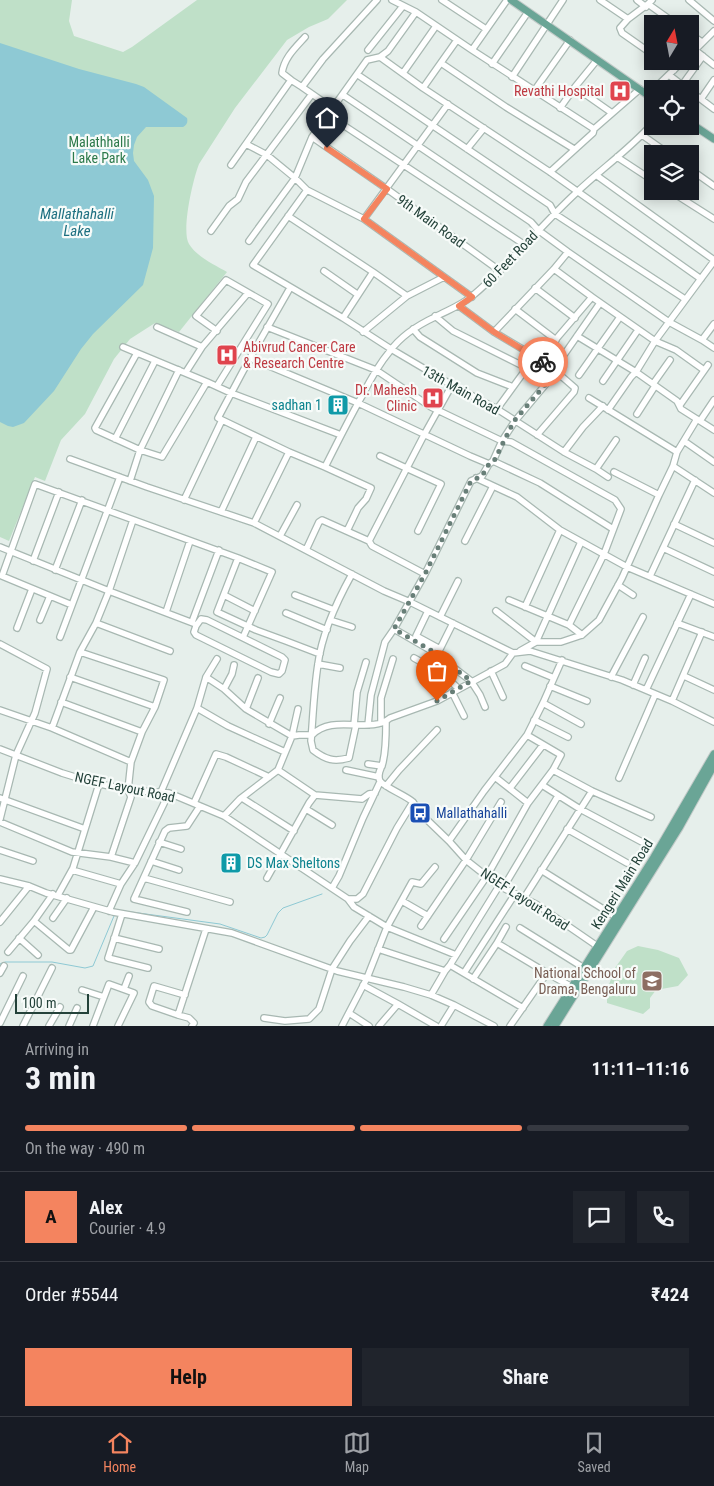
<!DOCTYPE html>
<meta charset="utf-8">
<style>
body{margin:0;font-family:"Roboto Condensed",sans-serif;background:#20242c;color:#f1f3f6;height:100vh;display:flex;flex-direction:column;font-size:19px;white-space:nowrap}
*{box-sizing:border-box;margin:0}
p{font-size:16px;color:#9ea1a6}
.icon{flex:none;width:28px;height:28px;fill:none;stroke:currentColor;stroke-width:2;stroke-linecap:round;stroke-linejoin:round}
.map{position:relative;height:1026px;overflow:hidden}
.sheet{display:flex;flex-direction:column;background:#171b24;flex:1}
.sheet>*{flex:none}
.needle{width:32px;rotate:10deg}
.controls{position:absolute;left:644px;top:15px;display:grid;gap:10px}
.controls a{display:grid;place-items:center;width:55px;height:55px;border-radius:0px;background:#171b24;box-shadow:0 2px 12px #0003;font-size:25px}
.scale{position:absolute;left:15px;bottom:12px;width:74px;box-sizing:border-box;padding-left:5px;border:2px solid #24423a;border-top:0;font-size:14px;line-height:18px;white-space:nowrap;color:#24423a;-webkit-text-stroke:4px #f7fbf9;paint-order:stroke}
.pin{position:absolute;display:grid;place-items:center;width:42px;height:42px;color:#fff;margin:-51px -21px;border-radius:50% 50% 50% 0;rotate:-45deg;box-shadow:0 0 5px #0007}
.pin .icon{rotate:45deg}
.courier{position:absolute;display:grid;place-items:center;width:50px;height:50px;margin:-25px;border:4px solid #f4845f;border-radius:50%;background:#fff;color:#222;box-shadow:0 1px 6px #0007}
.headline em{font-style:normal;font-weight:700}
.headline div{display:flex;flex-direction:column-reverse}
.headline{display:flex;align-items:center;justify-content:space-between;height:85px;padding:0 25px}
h1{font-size:32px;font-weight:700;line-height:38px}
.bar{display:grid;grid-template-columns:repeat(4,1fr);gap:8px 5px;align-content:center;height:60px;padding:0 25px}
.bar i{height:6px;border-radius:4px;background:#363941}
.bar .selected{background:#f4845f}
.bar p{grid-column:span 4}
.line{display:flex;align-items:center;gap:12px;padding:0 25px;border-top:1px solid #363941}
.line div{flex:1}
.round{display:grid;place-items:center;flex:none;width:52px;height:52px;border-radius:0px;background:#20242c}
.cta{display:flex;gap:10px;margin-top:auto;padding:10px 25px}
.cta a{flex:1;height:58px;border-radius:0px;background:#f4845f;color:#111;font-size:20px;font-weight:700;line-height:58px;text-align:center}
.cta a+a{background:#20242c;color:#f1f3f6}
.tabs{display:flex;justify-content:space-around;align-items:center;height:70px;border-top:1px solid #363941;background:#171b24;font-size:14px;color:#9ea1a6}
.tabs a{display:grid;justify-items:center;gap:2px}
.tabs .selected{color:#f4845f}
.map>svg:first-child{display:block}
.green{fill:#bfe0c8}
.water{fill:#8ec9d4}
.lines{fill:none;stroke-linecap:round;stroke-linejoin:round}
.stream{stroke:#8ec9d4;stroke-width:1}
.minor-casing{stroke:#a8b8b2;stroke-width:8}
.major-casing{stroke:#c2cac8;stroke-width:9}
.minor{stroke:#fff;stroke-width:5.5}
.major{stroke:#6aa596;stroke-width:7}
.done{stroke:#687f78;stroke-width:5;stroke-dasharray:0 9}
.route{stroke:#f4845f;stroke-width:6}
.labels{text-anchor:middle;stroke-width:4.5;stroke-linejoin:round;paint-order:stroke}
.health-label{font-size:14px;fill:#be3a42;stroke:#f7fbf9;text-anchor:end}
.park-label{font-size:14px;fill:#2d7a4b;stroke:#f7fbf9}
.street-label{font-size:14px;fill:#24423a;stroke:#f7fbf9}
.culture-label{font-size:14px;fill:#0d838f;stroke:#f7fbf9;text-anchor:end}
.transit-label{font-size:14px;fill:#164399;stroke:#f7fbf9;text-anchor:start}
.education-label{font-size:14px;fill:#785e54;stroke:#f7fbf9;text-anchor:end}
.water-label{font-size:15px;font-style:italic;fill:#1c6f80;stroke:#f7fbf9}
</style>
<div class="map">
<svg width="714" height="1026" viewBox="0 0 714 1026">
<rect width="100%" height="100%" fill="#e6efeb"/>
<path class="green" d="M0,0H72L69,21L74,36L123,52L132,47L197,0H347L328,19L309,27L287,40L235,108L199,164C193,179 181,231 189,244C197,257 215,265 227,272L179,332L155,323L130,339L114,359L85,414L61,440L45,481L35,477L9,541L0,537Z
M638,946L658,950L679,958L688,975L678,986L656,990L650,998V1008L643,1014L607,1003V990L615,968L627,951Z"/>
<path class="water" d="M0,43L79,69L136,84L144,87L187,118C188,122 187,125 183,127H146L137,137L134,145L133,153L134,161L148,180L154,196L153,248L143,285L93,334L81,349L54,391L24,423L13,427L8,426L0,422Z"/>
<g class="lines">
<path class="stream" d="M116,910L220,924L261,938L265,937L267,935L278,913L283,908L322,894
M0,964L5,962H52L85,968L93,966L114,916"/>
<g class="minor-casing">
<path id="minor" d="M377,0L323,59L302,87L325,103L328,115L525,245
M392,0L416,12
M442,0L486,29
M600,0L628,19
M637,0L646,7
M652,0L648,4L676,24
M689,0L714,21
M648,4L628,19L620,28L622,33L652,54
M690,34L702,42
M368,50L403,6
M472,50L507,0
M695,50L714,65
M690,55L714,31
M380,57L423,88L550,172L701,279
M662,61L674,70
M441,63L506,107L574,149
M492,64L528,12
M403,73L436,26
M358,75L550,205L555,214L685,299
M669,75L687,89
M512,77L563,0
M291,80L282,73C284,58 295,48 305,37
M682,85L703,56
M575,87L597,60
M423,88L457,40
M654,89L683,61
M534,91L570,40
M690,91L714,109
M343,95L531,222L538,230L568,252L669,322L714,261
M701,99L714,80
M560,108L575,87L612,113
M594,129L640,89
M642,135L669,154
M312,137L387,189L500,271
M246,144L267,155L295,178L307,190L364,219L472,297
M467,149L484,128
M617,157L652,180
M231,165L291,80L302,87
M690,169L714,186
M596,175L714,260
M307,190L253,265L343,318L391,349L452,385L497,409L564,452L596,469L608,477
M670,191L714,219
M288,216L373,272L407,296
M364,219L448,104
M211,231L229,206L238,199L246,182L312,94
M249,241L295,178L312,137L367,60L380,57L388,51L416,12L472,50L594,129L593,133L550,172
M554,269L592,297
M324,271L357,294
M535,288L575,318
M459,306L494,332L539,359L560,375L575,388L574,392L537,435
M515,309L556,340
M435,316L453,331L527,368
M343,318L373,272
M157,327L202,347
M267,327L376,370L431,407L502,441L511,442L615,500L621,509L604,554L569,625L509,600
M413,329L420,337L477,373L513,387
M363,332L407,296L444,277
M494,332L554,269L568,252
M577,336L636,372L677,401L681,409L714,430
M702,340L714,348
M123,347L207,382L231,393L341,435
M137,353L95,428L96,430L140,450L162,457L207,382
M250,358L358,403L470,456L489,464
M186,372L202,347L248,293
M579,375L620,317
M603,381L638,330
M653,384L670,360
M217,386L268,304L226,280L196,316L217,331
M589,398L677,452
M680,405L708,365
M497,409L529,365L539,359L592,297L655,341L669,322L702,340L714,324
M608,410L631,377L636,372L655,341L676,350L704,370
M637,414L655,386
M700,421L714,400
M115,439L155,361
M684,441L714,462
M289,452L218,418L250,358L290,288
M564,452L583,427L603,406
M380,456L441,484L418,531
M70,459L147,487L254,523L384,591L410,602L513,653L530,651L622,680L672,701L714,722
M493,461L540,483L613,529
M673,466L714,493
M325,467C337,443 349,419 362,396C370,380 379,364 390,351C401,336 418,325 435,317C448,310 460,306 471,297C509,266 540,226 576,193C601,169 629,150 652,124
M596,469L616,440
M614,472L659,495
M476,478L517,497L560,530L627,567L714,604
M130,481L140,450L179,370
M184,500L222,420
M221,512L256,437
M254,523L289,452L325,467L371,488L366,499L358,508L347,531
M674,524L714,543
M280,536L297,505
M369,541L424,435L452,385
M465,541L493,486
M0,547L109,591L193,623
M663,548L714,572
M306,550L319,522L322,520L369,541L372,546L425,574
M238,558L272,572L244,635
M33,561L59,492
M55,570L82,500
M352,574C337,601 322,633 318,664C314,689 313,716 311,741L313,750C326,760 334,762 349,758L356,725
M650,576L695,480
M618,585L633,595
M224,595L255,611
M295,595L334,610
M72,605L2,576L35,484L238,558L217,612L256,630L286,641L320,654
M525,607L560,530
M428,611L416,636L440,649L453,623
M496,611L536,642L581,542
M166,612L190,541
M286,613L327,630
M440,617L458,581
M201,619L207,620L282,657L285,660L282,671L279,674L271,672L196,635L194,632L196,626Z
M40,620L50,596
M330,620L352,627
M192,622L219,550
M96,623L170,651
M677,623L714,637
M569,625L582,635
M17,628L32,589
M394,629L432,651L471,681L480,695L485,707
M60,637L120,477
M0,644L47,669L35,713L16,755L0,819
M520,651L536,642H561L582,635L599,620L622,578L659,495L673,466L677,452L697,419
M80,652L164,680L155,707L142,732L131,762L128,790L131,797L111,857
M414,658L441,673L458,688
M318,664L340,668
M525,666L554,678
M491,671L503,697
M684,676L714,690
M70,677L155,707
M206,677L224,689L246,709L292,736L298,709
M611,677L643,617
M633,685L645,658
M550,686L587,701
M224,689L232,674L234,665
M646,690L691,594
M452,692L464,716
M672,701L702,632
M61,702L142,732
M543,703L581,724
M197,708L228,726L285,752
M246,709L258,678
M0,710L52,728L131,762
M534,720L568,737
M386,722C386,735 386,749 383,762C382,768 376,774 380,781C384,787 405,795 413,802
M381,723V698L393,659
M269,724L280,698
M354,725L357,692L366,662
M368,725L371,695L385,642L394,629L425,574L471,481L482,476L489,464L493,461L502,441L515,421L556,372L559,366V362L600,303
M52,728L80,652L96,623L109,591L133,520
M0,749L62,773L91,782L128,790L169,793L224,816L348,899H357L363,894L397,828L413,802L420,813L449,841L466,860L499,886L536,904L600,948
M368,764L382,766
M346,770L379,777
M553,770L592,791L651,817
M495,777L528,803L553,770L561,755L527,735
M619,778L655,695
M542,785L580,809L642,842
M386,786L399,770L437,730
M510,788L543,745
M161,792L197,708L206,677L217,659
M315,795L362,799L369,794L375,793
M0,798L85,829
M242,798L294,831
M194,803L216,754L226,757L269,777
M306,809L332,825
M224,816L240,799L278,770L292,736L299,735H312C333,713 370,735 390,718L437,701L505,664L513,653
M0,822L72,852L111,857L135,863
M567,829L627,863
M449,841L484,791L527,735L543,703L562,660
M159,842L181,849
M0,850L33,861
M151,861L179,870
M435,867L421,884L412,882L387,927L456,955
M72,870L121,884
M541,870L616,917
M144,878L230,902
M267,878L309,803L315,795L278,770
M0,879L29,886L46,893L113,912L232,933L337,971L404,987L431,995L454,1005L494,1026
M332,888L339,876L363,818L380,782
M503,888L558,796
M58,895L73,868L99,784
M524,898L592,791
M402,901L428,916
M109,911L121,884L135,863L169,793
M187,912L134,899L165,831L169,828L187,826L200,806
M122,914L108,958L148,968
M53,918L67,898
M34,921L69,950H71L94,907
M0,922L29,886
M421,926L466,860L501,802
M520,928L584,968
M19,938L38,955
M114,938L159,949
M444,939L487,876L528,803
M497,943L506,927
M378,949L445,971L450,965L523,1008
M8,952L34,921L53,894
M450,965L499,886
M0,973L4,966
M464,973L515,894
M473,979L497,943L547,973
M363,985L398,1004L379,1026
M124,989L129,976
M82,990L104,997
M431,995L445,971
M398,1004L436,1026
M349,1013L369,1026
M178,1015L152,1006L149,1002L154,986L185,995
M264,1018L285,1021L309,1019L319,1009L332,969L350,941L369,916
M0,1023L23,976
M23,1026L52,968
M49,1026L60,1007
M69,1026L77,1008
M93,1026L109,984L134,993L118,1026
M192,1026L194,1023L189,1018L178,1015L206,929
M342,1026L367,978L387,927L354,907L348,899
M441,1026L454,1005
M510,1026L547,973L572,987"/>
</g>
<g class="major-casing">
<path id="major" d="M511,0L652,98
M690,123L714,139
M547,1026L654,857L714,754
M555,1026L679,828L714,765"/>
</g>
<use href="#minor" class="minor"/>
<use href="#major" class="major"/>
</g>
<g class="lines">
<path class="done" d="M437,701L471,681L432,651L394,629L425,574L471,481L482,476L489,464L494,461L514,421L556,372L543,362"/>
<path class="route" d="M327,148L387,189L364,219L472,297L459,306L494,332L543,362"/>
</g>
<defs>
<g id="hospital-square" transform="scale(1.125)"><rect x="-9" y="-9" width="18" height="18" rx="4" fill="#e0444e" stroke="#f7fbf9"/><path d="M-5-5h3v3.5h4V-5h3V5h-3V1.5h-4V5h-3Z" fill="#fff"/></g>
<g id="building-square" transform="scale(1.125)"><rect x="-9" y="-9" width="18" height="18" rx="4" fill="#0f9aa8" stroke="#f7fbf9"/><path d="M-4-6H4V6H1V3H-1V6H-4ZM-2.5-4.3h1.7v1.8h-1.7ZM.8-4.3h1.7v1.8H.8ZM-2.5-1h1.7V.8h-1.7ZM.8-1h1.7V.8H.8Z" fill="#fff"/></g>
<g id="bus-square" transform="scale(1.125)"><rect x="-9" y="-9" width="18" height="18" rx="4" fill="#1a4fb4" stroke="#f7fbf9"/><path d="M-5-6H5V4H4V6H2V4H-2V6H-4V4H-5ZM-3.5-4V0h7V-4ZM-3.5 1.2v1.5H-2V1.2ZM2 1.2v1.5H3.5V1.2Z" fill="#fff"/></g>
<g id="university-square" transform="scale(1.125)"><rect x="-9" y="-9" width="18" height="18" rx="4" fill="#8d6e63" stroke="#f7fbf9"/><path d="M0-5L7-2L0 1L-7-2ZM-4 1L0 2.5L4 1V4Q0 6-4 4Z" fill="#fff"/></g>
</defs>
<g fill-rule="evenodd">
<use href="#hospital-square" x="620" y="91"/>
<use href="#hospital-square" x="227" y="355"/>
<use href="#hospital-square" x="433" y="398"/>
<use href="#building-square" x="338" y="405"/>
<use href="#bus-square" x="420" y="813"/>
<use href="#building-square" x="231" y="863"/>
<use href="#university-square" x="652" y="981"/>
</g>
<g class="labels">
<g class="health-label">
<text x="604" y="96">Revathi Hospital</text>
<text x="243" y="352" text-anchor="start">Abivrud Cancer Care<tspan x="243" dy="16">&amp; Research Centre</tspan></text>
<text x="417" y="395">Dr. Mahesh<tspan x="417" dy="16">Clinic</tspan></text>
</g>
<g class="park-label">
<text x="99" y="147">Malathhalli<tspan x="99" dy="16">Lake Park</tspan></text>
</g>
<g class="street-label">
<text transform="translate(431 221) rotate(36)" y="5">9th Main Road</text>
<text transform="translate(510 259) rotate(-46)" y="5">60 Feet Road</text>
<text transform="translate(461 390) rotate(29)" y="5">13th Main Road</text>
<text transform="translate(125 787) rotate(12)" y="5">NGEF Layout Road</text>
<text transform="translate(622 884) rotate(-58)" y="5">Kengeri Main Road</text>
<text transform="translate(525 899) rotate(33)" y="5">NGEF Layout Road</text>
</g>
<g class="culture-label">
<text x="322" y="410">sadhan 1</text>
<text x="247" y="868" text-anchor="start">DS Max Sheltons</text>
</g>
<g class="transit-label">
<text x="436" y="818">Mallathahalli</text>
</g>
<g class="education-label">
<text x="636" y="978">National School of<tspan x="636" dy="16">Drama, Bengaluru</tspan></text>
</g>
<g class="water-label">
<text x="77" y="219">Mallathahalli<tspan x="77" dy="17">Lake</tspan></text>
</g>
</g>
</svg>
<div class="controls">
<a><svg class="needle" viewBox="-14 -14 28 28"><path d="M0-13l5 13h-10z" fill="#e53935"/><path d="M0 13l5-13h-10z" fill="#9ea1a6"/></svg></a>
<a><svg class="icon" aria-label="locate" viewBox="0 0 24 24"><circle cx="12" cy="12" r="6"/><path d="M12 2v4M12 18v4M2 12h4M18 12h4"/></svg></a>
<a><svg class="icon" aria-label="layers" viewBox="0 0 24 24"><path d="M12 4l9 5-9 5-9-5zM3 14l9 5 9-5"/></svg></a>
</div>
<div class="scale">100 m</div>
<div class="pin" style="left:437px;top:701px;background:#ea580c"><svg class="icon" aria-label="bag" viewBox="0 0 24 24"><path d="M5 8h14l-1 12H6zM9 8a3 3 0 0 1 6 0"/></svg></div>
<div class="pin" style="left:327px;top:148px;background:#1f2937"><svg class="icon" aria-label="home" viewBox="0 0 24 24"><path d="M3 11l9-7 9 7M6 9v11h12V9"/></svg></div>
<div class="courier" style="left:543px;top:362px"><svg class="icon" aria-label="bike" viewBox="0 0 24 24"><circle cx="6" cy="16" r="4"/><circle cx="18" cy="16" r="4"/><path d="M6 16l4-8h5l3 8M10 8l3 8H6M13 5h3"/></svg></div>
</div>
<section class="sheet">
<div class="headline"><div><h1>3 min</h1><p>Arriving in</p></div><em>11:11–11:16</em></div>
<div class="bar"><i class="selected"></i><i class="selected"></i><i class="selected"></i><i></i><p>On the way · 490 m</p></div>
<div class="line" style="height:90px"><b class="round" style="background:#f4845f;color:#111">A</b><div><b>Alex</b><p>Courier · 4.9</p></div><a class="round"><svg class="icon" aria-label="chat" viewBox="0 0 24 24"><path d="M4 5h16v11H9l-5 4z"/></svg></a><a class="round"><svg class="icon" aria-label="phone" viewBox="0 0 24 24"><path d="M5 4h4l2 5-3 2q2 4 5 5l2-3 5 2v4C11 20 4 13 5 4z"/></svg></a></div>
<div class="line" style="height:65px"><div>Order #5544</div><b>₹424</b></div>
<div class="cta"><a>Help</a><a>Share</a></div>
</section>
<nav class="tabs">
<a class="selected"><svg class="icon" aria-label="home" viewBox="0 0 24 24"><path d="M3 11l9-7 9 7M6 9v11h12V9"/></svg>Home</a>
<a><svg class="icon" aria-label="map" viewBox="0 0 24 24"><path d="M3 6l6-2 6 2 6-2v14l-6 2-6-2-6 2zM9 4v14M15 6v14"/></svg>Map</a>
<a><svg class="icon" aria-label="saved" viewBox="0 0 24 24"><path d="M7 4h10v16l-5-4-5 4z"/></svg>Saved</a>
</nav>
